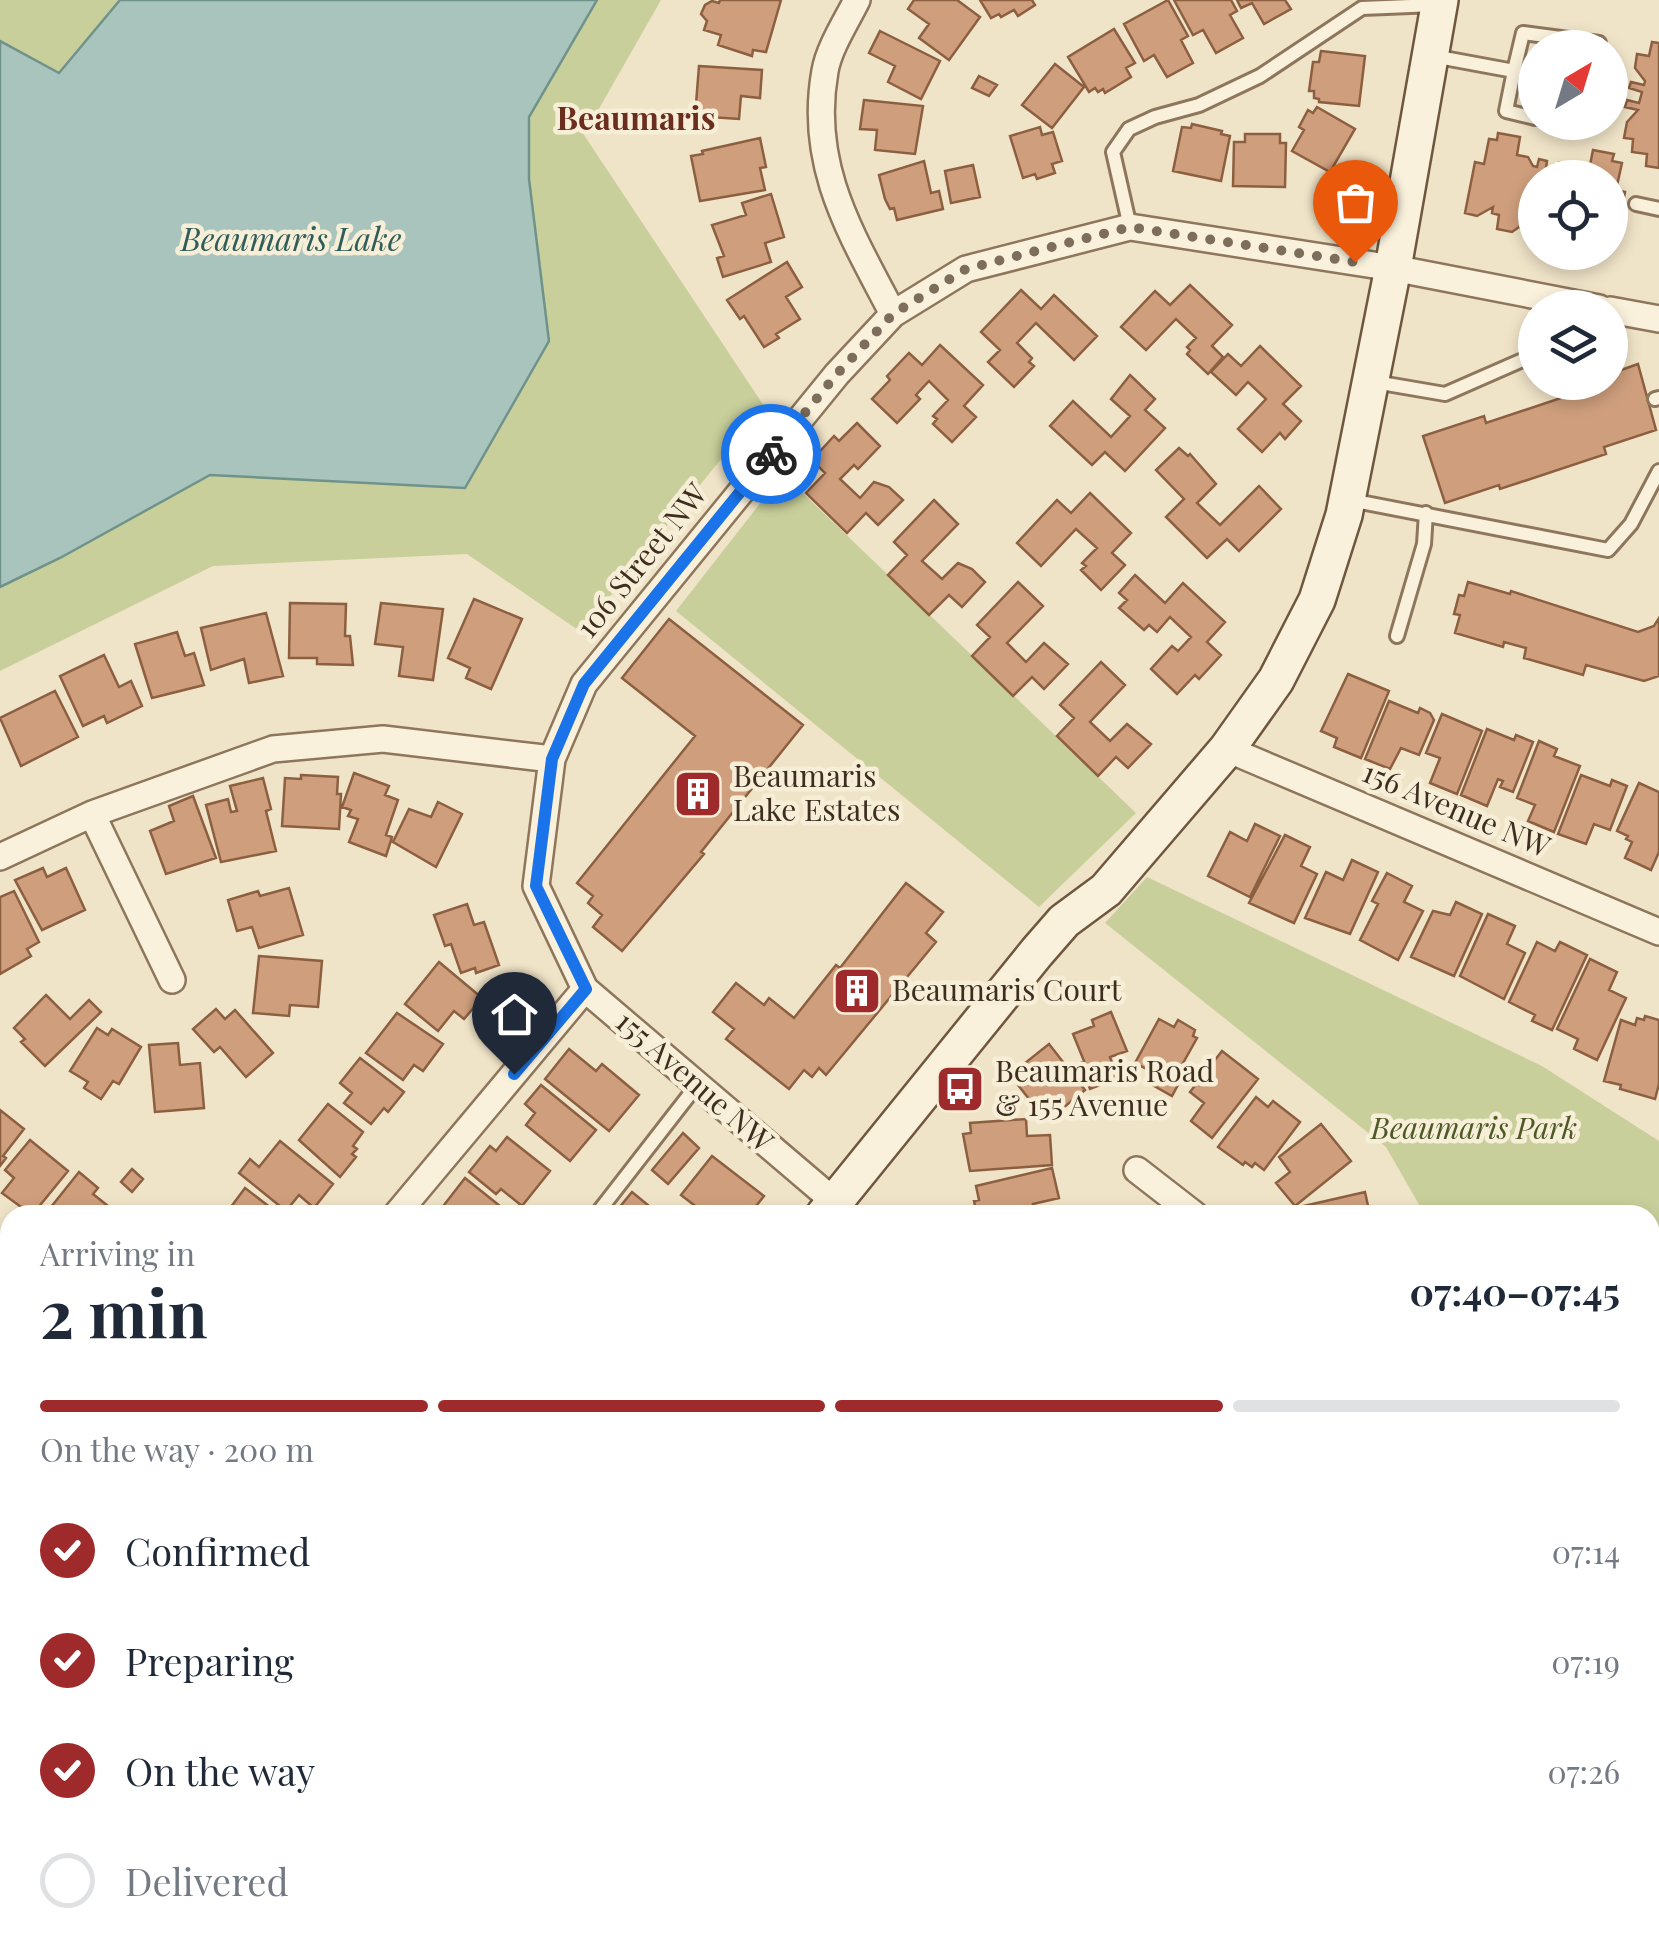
<!DOCTYPE html>
<meta charset="utf-8">
<style>
body{margin:0;font-family:"Playfair Display",serif;background:#f6f6f7;color:#1f2937;height:100vh;display:flex;flex-direction:column;font-size:38px;white-space:nowrap}
*{box-sizing:border-box;margin:0}
p{font-size:32px;color:#747a83}
.icon{flex:none;width:55px;height:55px;fill:none;stroke:currentColor;stroke-width:2;stroke-linecap:round;stroke-linejoin:round}
.map{position:relative;flex:1;overflow:hidden}
.panel{position:absolute;left:0px;top:1205px;width:1660px;height:750px;display:flex;flex-direction:column;background:#fff;border-radius:30px 30px 0 0;box-shadow:0 5px 15px #0003}
.panel>*{flex:none}
.needle{width:65px;rotate:38deg}
.buttons{position:absolute;left:1518px;top:30px;display:grid;gap:20px}
.buttons a{display:grid;place-items:center;width:110px;height:110px;border-radius:50%;background:#fff;box-shadow:0 5px 15px #0003;font-size:50px}
.pin{position:absolute;display:grid;place-items:center;width:85px;height:85px;color:#fff;margin:-102px -42px;border-radius:50% 50% 50% 0;rotate:-45deg;box-shadow:0 0 10px #0007}
.pin .icon{rotate:45deg}
.courier{position:absolute;display:grid;place-items:center;width:100px;height:100px;margin:-50px;border:8px solid #1a73e8;border-radius:50%;background:#fff;color:#222;box-shadow:0 2px 12px #0007}
.headline em{font-style:normal;font-weight:700}
.headline div{display:flex;flex-direction:column-reverse}
.headline{display:flex;align-items:center;justify-content:space-between;height:170px;padding:0 40px}
h1{font-size:65px;font-weight:700;line-height:75px}
.bar{display:grid;grid-template-columns:repeat(4,1fr);gap:15px 10px;align-content:center;height:120px;padding:0 40px}
.bar i{height:12px;border-radius:8px;background:#e0e1e3}
.bar .active{background:#9e2a2b}
.bar p{grid-column:span 4}
ol{padding:0 40px;list-style:none}
li{display:flex;align-items:center;gap:30px;height:110px}
li p{margin-inline-start:auto}
li .icon{padding:10px;border-radius:50%;background:#9e2a2b;color:#fff;stroke-width:4}
li:last-child{color:#747a83}
li i{width:55px;height:55px;border:5px solid #e0e1e3;border-radius:50%}
.map>svg:first-child{display:block}
.green{fill:#c9cf9b}
.water{fill:#a9c4bc;stroke:#6f938a;stroke-width:2.5}
.building{fill:#cf9f7d;stroke:#8d5f41;stroke-width:2.5}
.lines{fill:none;stroke-linecap:round;stroke-linejoin:round}
.lane-casing{stroke:#8d765c;stroke-width:18}
.street-casing{stroke:#8d765c;stroke-width:30}
.secondary-casing{stroke:#6f573f;stroke-width:40}
.lane{stroke:#faf1dc;stroke-width:12}
.street{stroke:#faf1dc;stroke-width:25}
.secondary{stroke:#faf1dc;stroke-width:35}
.done{stroke:#7c6e5b;stroke-width:10;stroke-dasharray:0 18}
.route{stroke:#1a73e8;stroke-width:12}
.labels{text-anchor:middle;stroke-width:9;stroke-linejoin:round;paint-order:stroke}
.street-label{font-size:30px;fill:#3d2e20;stroke:#f7eed8}
.poi-label{font-size:30px;fill:#3d2e20;stroke:#f7eed8;text-anchor:start}
.park-label{font-size:30px;font-style:italic;fill:#4d5a26;stroke:#f7eed8}
.neighbourhood-label{font-size:32px;font-weight:bold;fill:#6b2e1e;stroke:#f7eed8}
.water-label{font-size:32px;font-style:italic;fill:#2f5d5a;stroke:#f7eed8}
</style>
<div class="map">
<svg width="1659" height="1955" viewBox="0 0 1659 1955">
<rect width="100%" height="100%" fill="#f0e4c8"/>
<path class="green" d="M0,0H661L584,135L764,406L581,632L467,554L213,566L0,671Z
M783,474L1136,813L1039,907L676,611Z
M1147,877L1542,1066L1659,1141V1805L1650,1798V1215H1425L1386,1147L1105,923Z"/>
<path class="water" d="M120,0H597L529,117V179L549,341L465,488L210,475L60,558L0,587V41L59,73Z"/>
<path class="building" d="M720,0H781L766,52L753,50L752,56L718,45L721,35L704,30L707,21L701,14L705,5L712,1L719,3Z
M914,0H957L980,17L949,60L919,38L929,24L908,9Z
M980,0H1032L1035,5L1018,16L1014,10L1001,17L999,14L991,18Z
M1168,0L1188,36L1181,40L1193,63L1167,77L1154,55L1144,61L1124,24Z
M1174,0H1231L1237,11L1230,15L1243,38L1216,53L1203,30L1193,35Z
M1237,0H1285L1291,9L1264,24L1252,3L1241,8Z
M1114,29L1135,63L1126,68L1131,77L1105,93L1103,89L1098,92L1095,88L1089,92L1068,57Z
M880,31L940,61L921,99L888,82L895,66L869,53Z
M1652,42L1659,43V168L1646,166L1647,154L1632,152L1633,139L1624,138L1627,122L1638,110L1625,107L1627,100L1639,103L1642,92L1629,88L1631,82L1644,85L1645,81L1635,68L1637,54L1649,56Z
M1321,51L1365,56L1359,106L1319,102V99L1314,98V91H1309L1313,62H1319Z
M1055,64L1084,87L1052,128L1022,105Z
M699,66L762,70L760,98L741,96L739,119L695,116Z
M979,76L997,85L989,96L972,88Z
M864,100L923,106L915,154L875,150L877,130L860,129Z
M1317,107L1355,129L1330,172L1292,151L1304,130L1299,127L1308,110L1313,113Z
M1192,124L1222,131L1221,134L1230,136L1221,181L1173,171L1182,127L1191,128Z
M1040,127L1042,135L1053,132L1062,161L1052,164L1055,173L1037,179L1035,174L1023,178L1010,136Z
M1498,133L1520,137L1517,155L1528,157L1533,166L1537,167L1539,159L1547,161L1546,168L1557,170L1559,163L1566,164L1564,172L1569,173L1576,168L1589,170L1593,150L1614,154L1612,161L1622,163L1616,190L1625,192L1615,242L1610,241V178H1535L1533,236L1525,234L1527,228L1519,227L1512,232L1497,229L1499,215L1492,213L1493,207L1477,216L1465,213L1475,162L1484,164L1489,139L1497,140Z
M1245,134H1280V143H1286L1285,187L1233,186L1234,142H1245Z
M760,138L766,167L760,168L765,190L700,201L691,156L703,154L702,151Z
M924,161L931,193L939,191L943,209L897,220L894,208L890,209L885,199L879,175Z
M973,165L980,197L951,203L945,171Z
M771,194L784,237L765,243L771,262L723,277L717,258L724,256L712,225L746,215L742,203Z
M787,262L802,287L786,297L800,319L776,334L779,338L764,347L744,316L740,319L727,300Z
M1190,285L1232,325L1212,346L1223,357L1208,374L1187,354L1190,350L1187,347L1196,338L1176,319L1146,350L1121,327L1155,291L1170,305Z
M1021,290L1041,309L1054,295L1097,336L1074,360L1036,323L1017,343L1032,358L1029,362L1034,366L1014,387L988,362L1000,350L981,332Z
M940,345L983,385L964,406L976,417L952,442L933,424L937,419L933,416L948,400L929,381L916,395L920,399L897,423L872,399L890,380L887,376L909,353L922,365Z
M1260,346L1301,386L1283,404L1301,421L1285,439L1280,433L1262,452L1238,429L1266,399L1248,382L1236,395L1211,372L1228,354L1241,366Z
M1638,364L1656,430L1604,447L1606,454L1500,489L1499,485L1445,503L1423,436L1484,416L1486,423L1579,392L1577,385L1583,382H1610V374Z
M1130,375L1155,399L1145,410L1165,428L1125,471L1105,452L1092,465L1050,426L1073,401L1111,437L1130,416L1111,399Z
M857,423L880,446L858,469L854,465L840,479L860,498L874,482L889,487L903,500L878,525L866,513L847,533L806,493L825,473L812,460L834,436L839,441Z
M1179,448L1188,456L1190,454L1216,484L1197,503L1220,525L1259,486L1281,509L1239,551L1227,539L1207,558L1166,517L1184,499L1156,470Z
M1090,493L1131,533L1112,553L1125,565L1101,590L1081,570L1086,566L1082,563L1097,548L1076,529L1041,566L1017,543L1057,500L1071,513Z
M934,500L958,524L922,561L942,579L958,563L972,569L985,582L962,607L949,595L929,615L888,575L907,555L894,542Z
M1135,575L1165,603L1183,583L1225,622L1207,642L1221,655L1199,679L1195,675L1177,694L1151,669L1172,646L1178,651L1191,637L1170,617L1157,632L1149,625L1144,630L1119,608L1127,600L1119,593Z
M1018,582L1043,606L1007,643L1026,662L1044,643L1068,664L1044,689L1032,677L1013,696L972,656L990,637L977,625Z
M1468,582L1510,594L1511,591L1638,632L1654,626L1659,618V676L1644,681L1586,665L1583,675L1524,658L1526,648L1504,642L1503,647L1455,633L1460,615L1454,614L1459,595L1464,596Z
M474,599L522,619L491,689L466,678L470,668L448,658Z
M290,603L346,604L345,636H350L353,665L317,664V658H289Z
M381,603L443,609L433,680L399,676L403,647L375,644Z
M266,613L283,676L249,683L244,659L211,670L201,628Z
M669,619L803,725L701,852L704,854L622,951L593,927L602,915L588,903L593,896L577,883L695,736L622,678Z
M177,632L185,656L194,653L204,685L152,698L135,644Z
M104,655L119,687L131,681L142,706L107,723L104,716L83,726L60,676Z
M1101,662L1125,685L1090,722L1110,741L1127,724L1151,744L1128,768L1116,757L1098,776L1057,736L1074,718L1060,705Z
M1348,674L1389,691L1361,758L1334,747L1337,738L1321,731Z
M55,691L78,737L21,766L0,718Z
M1389,701L1418,713L1420,708L1430,713L1434,720L1419,755L1401,748L1390,769L1365,759Z
M1442,714L1482,731L1457,794L1430,783L1440,758L1426,753Z
M1487,729L1514,740L1516,735L1533,742L1513,792L1500,787L1503,781L1498,779L1487,806L1461,795Z
M1539,741L1557,749L1554,756L1580,766L1554,832L1528,821L1535,805L1517,798Z
M354,773L389,786L385,795L398,800L386,835L392,837L386,856L349,842L358,819L348,816L351,810L342,807Z
M301,775L338,777L337,794H341L339,829L282,826L285,778L301,779Z
M1581,775L1610,786L1612,780L1627,786L1610,830L1594,824L1586,844L1558,834Z
M263,778L271,809L266,811L276,851L221,862L206,805L228,799L231,812L237,811L230,786Z
M1639,783L1659,792V852L1651,870L1625,858L1632,842L1626,839L1628,836L1617,831Z
M193,796L216,858L166,874L150,831L174,821L169,806Z
M438,802L462,814L436,867L393,842L409,809L431,817Z
M1255,824L1280,836L1250,897L1208,876L1230,832L1247,841Z
M1285,835L1310,847L1301,866L1317,874L1294,923L1249,903Z
M1352,860L1378,872L1350,934L1305,918L1326,872L1343,880Z
M43,868L47,877L66,868L85,910L42,930L15,880Z
M1387,873L1412,886L1404,902L1423,911L1398,960L1360,940L1378,904L1372,901Z
M906,883L943,912L926,933L936,942L826,1075L819,1068L812,1077L804,1070L789,1089L726,1039L734,1029L713,1012L736,983L764,1005L769,998L794,1018L836,965L840,968Z
M289,888L303,935L259,948L252,927L237,931L228,900L258,891L260,896Z
M14,891L39,942L27,949L31,956L0,974V897Z
M1456,902L1482,914L1454,976L1411,957L1433,911L1450,915Z
M467,904L474,925L484,922L499,965L476,973L475,968L461,973L451,944L445,946L434,915Z
M1488,914L1515,926L1507,944L1525,953L1504,999L1460,976Z
M1537,942L1555,951L1560,942L1587,955L1552,1030L1532,1021L1535,1015L1509,1002Z
M259,956L322,961L318,1007L290,1005L289,1016L253,1013Z
M1590,959L1617,972L1609,990L1626,998L1597,1060L1574,1049L1578,1039L1557,1029Z
M439,962L482,998L464,1019L454,1011L438,1031L405,1004Z
M46,995L70,1019L89,1000L101,1012L45,1066L21,1042L25,1039L14,1028Z
M216,1009L225,1019L235,1010L273,1053L246,1077L220,1047L214,1052L193,1029Z
M1111,1012L1127,1051L1110,1057L1118,1078L1090,1089L1080,1063L1084,1061L1073,1034L1094,1026L1092,1020Z
M397,1013L443,1044L423,1071L414,1065L403,1080L366,1053Z
M1645,1016L1659,1020V1084L1655,1099L1620,1089L1621,1085L1604,1081L1621,1020L1635,1025L1637,1018L1644,1020Z
M1159,1019L1174,1027L1178,1020L1195,1030L1193,1036L1197,1038L1182,1065L1187,1068L1172,1096L1147,1082L1152,1072L1135,1063Z
M97,1028L108,1035L112,1029L141,1047L119,1084L113,1081L101,1099L84,1088L88,1082L70,1071Z
M178,1043L180,1065L200,1063L204,1108L155,1112L149,1045Z
M1049,1044L1085,1090L1063,1108L1050,1099L1037,1109L1010,1075Z
M569,1049L596,1071L602,1064L639,1095L609,1131L545,1079Z
M1222,1051L1258,1079L1212,1138L1191,1121L1204,1103L1190,1092Z
M360,1058L404,1092L388,1112L384,1108L371,1124L344,1103L352,1093L340,1083Z
M541,1085L596,1130L570,1161L526,1125L535,1113L525,1104Z
M1256,1097L1268,1107L1273,1101L1300,1122L1264,1170L1255,1163L1252,1167L1245,1162L1243,1165L1218,1147Z
M328,1104L363,1132L353,1146L357,1149L352,1154L356,1157L340,1177L299,1140Z
M0,1110L24,1129L3,1156L6,1158L0,1166Z
M1026,1119L1027,1136L1050,1135L1052,1165L970,1171L963,1134L971,1133L970,1123Z
M1321,1124L1351,1161L1295,1206L1276,1183L1290,1172L1279,1157Z
M683,1133L699,1148L668,1184L652,1170Z
M507,1137L550,1171L522,1206L501,1189L496,1194L469,1172L490,1146L496,1151Z
M30,1140L68,1171L32,1215L2,1193L14,1178L5,1170Z
M280,1141L333,1184L314,1208L299,1195L286,1211L239,1173L250,1159L259,1167Z
M712,1156L764,1196L749,1215H707L681,1195Z
M1052,1168L1059,1198L1033,1204L1036,1215H977L974,1201L979,1200L976,1186Z
M132,1169L143,1179L132,1192L121,1182Z
M79,1172L98,1188L93,1194L113,1210L109,1215H51L47,1212Z
M465,1178L511,1215H456L444,1205Z
M245,1188L280,1215H225Z
M632,1192L654,1210L649,1215H625L618,1209Z
M1365,1192L1370,1215H1296L1295,1208Z
M0,1363L4,1366L10,1364V1418L6,1423L0,1418Z
M1650,1936L1659,1943V1955H1588L1596,1945H1650Z
M633,1945H675L668,1955H647Z
M713,1945H761L765,1955H717Z
M773,1945H815L811,1947L816,1955H779Z
M1138,1945H1201L1210,1951L1207,1955H1131Z
M1328,1945H1384L1394,1953L1323,1955Z
M1529,1945H1562L1569,1951L1565,1955H1525L1523,1953Z"/>
<g class="lines">
<g class="lane-casing">
<path id="lane" d="M1433,56L1514,71L1523,33L1599,43
M1514,71L1506,111L1535,118
M1552,122L1575,128
M1636,204L1659,209
M1130,227L1113,152L1129,129L1155,117L1199,105L1260,76L1362,8L1435,5
M1610,334L1616,327
M1375,382L1445,394L1534,355L1535,345
M1655,399L1659,398
M1350,500L1608,550L1631,524L1659,471
M1397,636L1424,544L1426,513
M596,1215L697,1085"/>
</g>
<g class="street-casing">
<path id="street" d="M857,0C846,22 829,48 825,71C808,166 851,233 893,314
M1610,310L1659,319
M1227,749L1659,932
M92,814L172,980
M0,857L92,814L273,749L383,739L552,759
M1137,1170L1195,1215
M835,1202L585,989L536,886L552,759L584,684L837,374L893,314L966,269L1130,227L1393,268L1599,308
M396,1215L585,989
M0,1257L10,1265
M941,1945L953,1955
M1059,1955L1067,1945
M1490,1955L1497,1945"/>
</g>
<g class="secondary-casing">
<path id="secondary" d="M824,1215L1037,952L1064,921L1106,890L1227,749L1276,680L1317,600L1344,515L1393,268L1440,0
M0,1530L10,1538
M0,1589L10,1597
M1650,1850L1659,1857
M446,1945L459,1955
M519,1945L532,1955"/>
</g>
<use href="#lane" class="lane"/>
<use href="#street" class="street"/>
<use href="#secondary" class="secondary"/>
</g>
<g class="lines">
<path class="done" d="M771,454L837,374L893,314L966,269L1130,227L1355,262"/>
<path class="route" d="M514,1074L586,989L536,886L552,759L584,684L771,454"/>
</g>
<defs>
<g id="building-square" transform="scale(2.5)"><rect x="-9" y="-9" width="18" height="18" rx="4" fill="#9e2a2b" stroke="#f7eed8"/><path d="M-4-6H4V6H1V3H-1V6H-4ZM-2.5-4.3h1.7v1.8h-1.7ZM.8-4.3h1.7v1.8H.8ZM-2.5-1h1.7V.8h-1.7ZM.8-1h1.7V.8H.8Z" fill="#fff"/></g>
<g id="bus-square" transform="scale(2.5)"><rect x="-9" y="-9" width="18" height="18" rx="4" fill="#9e2a2b" stroke="#f7eed8"/><path d="M-5-6H5V4H4V6H2V4H-2V6H-4V4H-5ZM-3.5-4V0h7V-4ZM-3.5 1.2v1.5H-2V1.2ZM2 1.2v1.5H3.5V1.2Z" fill="#fff"/></g>
</defs>
<g fill-rule="evenodd">
<use href="#building-square" x="698" y="794"/>
<use href="#building-square" x="857" y="991"/>
<use href="#bus-square" x="960" y="1089"/>
</g>
<g class="labels">
<g class="street-label">
<text transform="translate(642 561) rotate(-51)" y="10">106 Street NW</text>
<text transform="translate(1456 810) rotate(23)" y="10">156 Avenue NW</text>
<text transform="translate(694 1082) rotate(41)" y="10">155 Avenue NW</text>
</g>
<g class="poi-label">
<text x="733" y="787">Beaumaris<tspan x="733" dy="34">Lake Estates</tspan></text>
<text x="892" y="1001">Beaumaris Court</text>
<text x="995" y="1082">Beaumaris Road<tspan x="995" dy="34">&amp; 155 Avenue</tspan></text>
</g>
<g class="park-label">
<text x="1474" y="1139">Beaumaris Park</text>
</g>
<g class="neighbourhood-label">
<text x="636" y="130">Beaumaris</text>
</g>
<g class="water-label">
<text x="291" y="251">Beaumaris Lake</text>
</g>
</g>
</svg>
<div class="buttons">
<a><svg class="needle" viewBox="-14 -14 28 28"><path d="M0-13l5 13h-10z" fill="#e53935"/><path d="M0 13l5-13h-10z" fill="#747a83"/></svg></a>
<a><svg class="icon" aria-label="locate" viewBox="0 0 24 24"><circle cx="12" cy="12" r="6"/><path d="M12 2v4M12 18v4M2 12h4M18 12h4"/></svg></a>
<a><svg class="icon" aria-label="layers" viewBox="0 0 24 24"><path d="M12 4l9 5-9 5-9-5zM3 14l9 5 9-5"/></svg></a>
</div>
<div class="pin" style="left:1355px;top:262px;background:#ea580c"><svg class="icon" aria-label="bag" viewBox="0 0 24 24"><path d="M5 8h14l-1 12H6zM9 8a3 3 0 0 1 6 0"/></svg></div>
<div class="pin" style="left:514px;top:1074px;background:#1f2937"><svg class="icon" aria-label="home" viewBox="0 0 24 24"><path d="M3 11l9-7 9 7M6 9v11h12V9"/></svg></div>
<div class="courier" style="left:771px;top:454px"><svg class="icon" aria-label="bike" viewBox="0 0 24 24"><circle cx="6" cy="16" r="4"/><circle cx="18" cy="16" r="4"/><path d="M6 16l4-8h5l3 8M10 8l3 8H6M13 5h3"/></svg></div>
<section class="panel">
<div class="headline"><div><h1>2 min</h1><p>Arriving in</p></div><em>07:40–07:45</em></div>
<div class="bar"><i class="active"></i><i class="active"></i><i class="active"></i><i></i><p>On the way · 200 m</p></div>
<ol>
<li><svg class="icon" aria-label="check" viewBox="0 0 24 24"><path d="M5 12l5 5 9-10"/></svg>Confirmed<p>07:14</p></li>
<li><svg class="icon" aria-label="check" viewBox="0 0 24 24"><path d="M5 12l5 5 9-10"/></svg>Preparing<p>07:19</p></li>
<li><svg class="icon" aria-label="check" viewBox="0 0 24 24"><path d="M5 12l5 5 9-10"/></svg>On the way<p>07:26</p></li>
<li><i></i>Delivered</li>
</ol>
</section>
</div>
